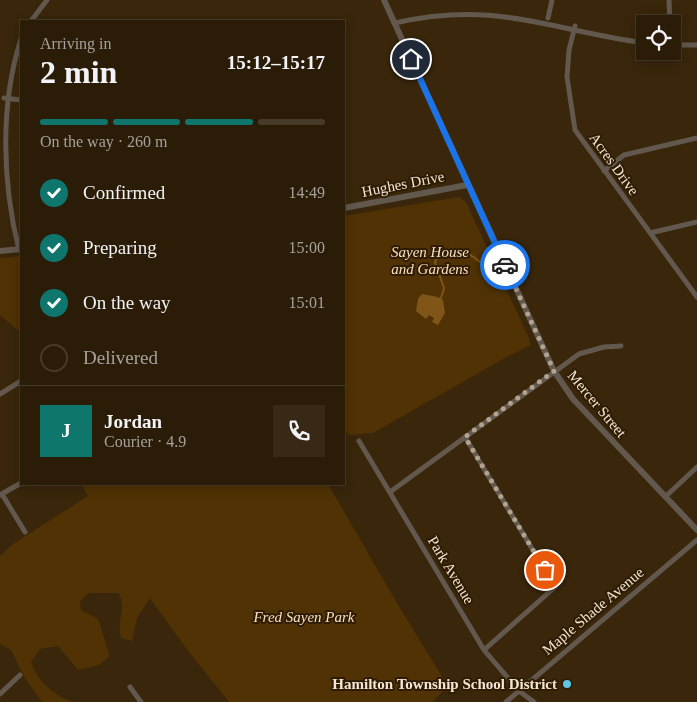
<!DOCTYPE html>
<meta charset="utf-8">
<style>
body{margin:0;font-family:Georgia,serif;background:#372916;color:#f1f3f6;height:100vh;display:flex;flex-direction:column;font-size:19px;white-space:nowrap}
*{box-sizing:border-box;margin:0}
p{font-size:16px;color:#a6a19c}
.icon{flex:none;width:28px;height:28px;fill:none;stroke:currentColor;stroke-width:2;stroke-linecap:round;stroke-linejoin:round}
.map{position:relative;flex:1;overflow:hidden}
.panel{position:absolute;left:20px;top:20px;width:325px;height:465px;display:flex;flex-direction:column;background:#2b1c08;border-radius:0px;box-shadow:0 2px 12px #0003,0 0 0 1px #473a29}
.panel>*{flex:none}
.controls{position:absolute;left:636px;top:15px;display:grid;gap:10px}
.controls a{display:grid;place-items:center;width:45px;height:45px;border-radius:0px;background:#2b1c08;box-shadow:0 2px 12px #0003,0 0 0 1px #473a29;font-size:25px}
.pin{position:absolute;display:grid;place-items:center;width:42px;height:42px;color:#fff;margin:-21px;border:2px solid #fff;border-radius:50%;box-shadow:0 1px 5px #0007}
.courier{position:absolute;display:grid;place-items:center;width:50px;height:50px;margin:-25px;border:4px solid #1a73e8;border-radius:50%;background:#fff;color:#222;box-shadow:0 1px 6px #0007}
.head em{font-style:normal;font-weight:600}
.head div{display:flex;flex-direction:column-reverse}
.head{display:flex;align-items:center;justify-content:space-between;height:85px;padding:0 20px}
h1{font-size:32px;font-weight:600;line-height:38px}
.bar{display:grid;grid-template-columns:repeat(4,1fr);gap:8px 5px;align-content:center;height:60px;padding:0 20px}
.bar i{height:6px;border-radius:4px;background:#473a29}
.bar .on{background:#0f766e}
.bar p{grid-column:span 4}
.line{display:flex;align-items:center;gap:12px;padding:0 20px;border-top:1px solid #473a29}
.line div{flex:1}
.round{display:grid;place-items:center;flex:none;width:52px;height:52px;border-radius:0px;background:#372916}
ol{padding:0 20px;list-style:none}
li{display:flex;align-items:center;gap:15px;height:55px}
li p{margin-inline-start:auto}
li .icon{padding:5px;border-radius:50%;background:#0f766e;color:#fff;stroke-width:4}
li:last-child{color:#a6a19c}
li i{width:28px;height:28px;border:2px solid #473a29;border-radius:50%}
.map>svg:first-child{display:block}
.green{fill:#503204}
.water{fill:#7f5518}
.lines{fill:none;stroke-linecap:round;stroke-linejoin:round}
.stream{stroke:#7f5518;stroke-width:2}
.minor{stroke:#62584d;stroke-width:5}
.tertiary{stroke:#62584d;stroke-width:6}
.done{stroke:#b2a390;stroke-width:5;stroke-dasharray:0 9}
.route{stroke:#1a73e8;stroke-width:6}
.poi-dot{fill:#5dc7e8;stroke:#2f1c02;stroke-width:2}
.labels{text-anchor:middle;stroke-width:4;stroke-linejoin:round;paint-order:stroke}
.street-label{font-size:15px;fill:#f3e6d7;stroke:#2f1c02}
.park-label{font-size:15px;font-style:italic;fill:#f9dfc1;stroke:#2f1c02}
.poi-label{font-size:15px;font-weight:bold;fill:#f3e6d7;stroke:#2f1c02;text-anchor:end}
</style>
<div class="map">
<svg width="697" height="702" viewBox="0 0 697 702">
<rect width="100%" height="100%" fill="#39260b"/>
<path class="green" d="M459,197L466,202L529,338L531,345L505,358L373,433L349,435L344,431V216Z
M21,256V333L0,315V258Z
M81,484H328L397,603L448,686L432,702H229L185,647L150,598L137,618L132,641L121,638C116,617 127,613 119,593H89L80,601L81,610L98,619L110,656L99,665L78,670L58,646L40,649L31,662C38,681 54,697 74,702H42L25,678L11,650L0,644V556L13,544L88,496Z"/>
<path class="water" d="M422,294L438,297L443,300L445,313L438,325L432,322L434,318L429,315L426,319L416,311L418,299Z"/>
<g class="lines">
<path class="stream" d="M441,298L444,288L435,263C440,239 466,250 480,262"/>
<path class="minor" d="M669,0L670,24
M548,18L552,0
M31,21L47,0
M395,23C498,0 548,30 645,43
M575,26L569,50L567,77L575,130L697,297
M672,45H697
M4,98L21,100
M604,171L624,155L697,138
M650,233L697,222
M19,250C2,182 0,104 21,39
M0,394L21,381
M465,437L555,587L484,650
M359,441L484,650L519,691L534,702
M390,492L579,354L604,347L621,346
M2,494L25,532
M0,495L21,483
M665,497L697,467
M130,687L141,702
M0,694L20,675
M506,702L697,540"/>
<path class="tertiary" d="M384,0L554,371L573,399L697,530
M344,208L467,185
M0,251L21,249"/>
</g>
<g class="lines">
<path class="done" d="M505,265L554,371L465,437L545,570"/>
<path class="route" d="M411,59L505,265"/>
</g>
<circle class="poi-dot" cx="567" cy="684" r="5"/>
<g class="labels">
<g class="street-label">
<text transform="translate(614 164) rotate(54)" y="5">Acres Drive</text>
<text transform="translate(403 184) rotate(-11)" y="5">Hughes Drive</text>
<text transform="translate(597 404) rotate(50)" y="5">Mercer Street</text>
<text transform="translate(451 570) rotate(59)" y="5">Park Avenue</text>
<text transform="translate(593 611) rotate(-40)" y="5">Maple Shade Avenue</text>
</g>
<g class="park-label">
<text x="430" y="257">Sayen House<tspan x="430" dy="17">and Gardens</tspan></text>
<text x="304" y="622">Fred Sayen Park</text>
</g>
<g class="poi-label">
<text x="557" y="689">Hamilton Township School District</text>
</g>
</g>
</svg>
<div class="controls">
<a><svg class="icon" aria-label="locate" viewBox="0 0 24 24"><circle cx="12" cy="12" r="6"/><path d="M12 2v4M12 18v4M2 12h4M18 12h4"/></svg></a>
</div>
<div class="pin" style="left:545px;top:570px;background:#ea580c"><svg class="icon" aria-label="bag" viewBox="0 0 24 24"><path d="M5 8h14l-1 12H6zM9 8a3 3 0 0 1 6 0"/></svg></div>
<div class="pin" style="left:411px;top:59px;background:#1f2937"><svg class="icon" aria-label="home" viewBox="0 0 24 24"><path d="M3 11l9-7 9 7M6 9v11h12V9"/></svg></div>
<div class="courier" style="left:505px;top:265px"><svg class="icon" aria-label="car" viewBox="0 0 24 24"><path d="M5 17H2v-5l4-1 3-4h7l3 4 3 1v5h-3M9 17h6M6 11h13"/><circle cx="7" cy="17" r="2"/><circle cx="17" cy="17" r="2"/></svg></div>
<section class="panel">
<div class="head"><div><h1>2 min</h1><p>Arriving in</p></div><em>15:12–15:17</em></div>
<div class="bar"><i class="on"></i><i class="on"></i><i class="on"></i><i></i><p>On the way · 260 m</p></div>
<ol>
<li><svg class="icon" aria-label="check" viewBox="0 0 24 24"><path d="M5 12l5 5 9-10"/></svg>Confirmed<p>14:49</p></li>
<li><svg class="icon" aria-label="check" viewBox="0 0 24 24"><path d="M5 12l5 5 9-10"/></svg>Preparing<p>15:00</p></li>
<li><svg class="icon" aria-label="check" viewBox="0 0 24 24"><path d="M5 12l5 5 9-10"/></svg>On the way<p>15:01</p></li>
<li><i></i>Delivered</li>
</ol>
<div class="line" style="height:90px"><b class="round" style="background:#0f766e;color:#fff">J</b><div><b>Jordan</b><p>Courier · 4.9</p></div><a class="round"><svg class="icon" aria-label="phone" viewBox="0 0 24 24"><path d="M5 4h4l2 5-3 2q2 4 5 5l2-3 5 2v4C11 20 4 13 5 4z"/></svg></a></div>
</section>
</div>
